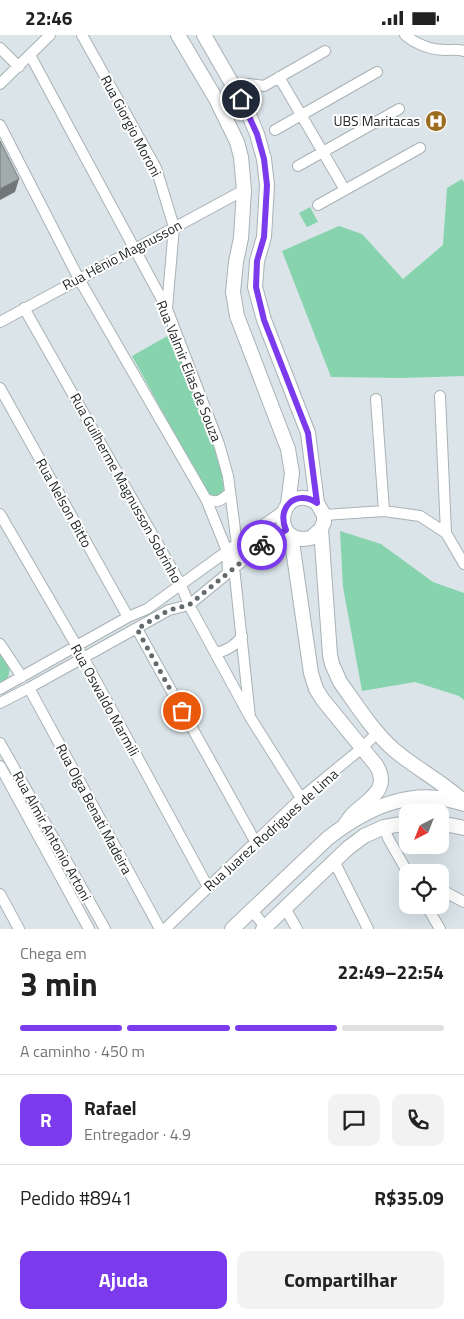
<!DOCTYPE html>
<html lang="pt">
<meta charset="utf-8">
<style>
body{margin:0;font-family:"Titillium Web",sans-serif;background:#f2f2f2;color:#222;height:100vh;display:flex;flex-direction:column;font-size:19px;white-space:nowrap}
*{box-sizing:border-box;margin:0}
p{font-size:16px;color:#767676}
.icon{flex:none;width:28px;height:28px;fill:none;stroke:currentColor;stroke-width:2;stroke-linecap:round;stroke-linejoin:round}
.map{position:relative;height:894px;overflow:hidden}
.side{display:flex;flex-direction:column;background:#fff;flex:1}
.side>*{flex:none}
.needle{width:32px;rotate:222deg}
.tools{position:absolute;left:399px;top:769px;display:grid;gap:10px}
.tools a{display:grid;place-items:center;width:50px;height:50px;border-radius:10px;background:#fff;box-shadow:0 5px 20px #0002;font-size:25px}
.pin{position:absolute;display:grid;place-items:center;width:42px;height:42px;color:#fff;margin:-21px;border:2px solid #fff;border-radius:50%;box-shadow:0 1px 5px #0007}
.courier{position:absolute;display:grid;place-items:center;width:50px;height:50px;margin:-25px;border:4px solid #7c3aed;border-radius:50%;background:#fff;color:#222;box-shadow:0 1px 6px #0007}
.head em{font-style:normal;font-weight:700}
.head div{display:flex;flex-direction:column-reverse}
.head{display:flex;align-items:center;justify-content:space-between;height:85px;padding:0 20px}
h1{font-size:32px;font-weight:700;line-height:38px}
.bar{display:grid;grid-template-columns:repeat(4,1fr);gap:8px 5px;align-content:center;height:60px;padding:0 20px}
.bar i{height:6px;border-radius:4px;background:#e0e0e0}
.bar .on{background:#7c3aed}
.bar p{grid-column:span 4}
.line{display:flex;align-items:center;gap:12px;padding:0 20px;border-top:1px solid #e0e0e0}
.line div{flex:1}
.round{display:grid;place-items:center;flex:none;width:52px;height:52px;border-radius:10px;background:#f2f2f2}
.button{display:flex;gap:10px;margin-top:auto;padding:10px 20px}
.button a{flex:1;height:58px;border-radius:10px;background:#7c3aed;color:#fff;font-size:20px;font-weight:700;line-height:58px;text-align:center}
.button a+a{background:#f2f2f2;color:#222}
.status{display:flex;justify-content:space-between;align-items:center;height:35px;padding:0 25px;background:#fff;direction:ltr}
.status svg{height:14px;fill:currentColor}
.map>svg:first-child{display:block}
.green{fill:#86d3ae}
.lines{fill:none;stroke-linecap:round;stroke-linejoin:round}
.minor-casing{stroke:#a8b2b6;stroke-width:12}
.major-casing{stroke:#a8b2b6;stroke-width:16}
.minor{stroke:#fff;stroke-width:10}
.major{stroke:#fff;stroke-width:14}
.shaded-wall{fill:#707877}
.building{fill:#a0abaa;stroke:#707877}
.done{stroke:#646a6c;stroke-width:5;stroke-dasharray:0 9}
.route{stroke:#7c3aed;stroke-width:6}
.labels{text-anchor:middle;stroke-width:4;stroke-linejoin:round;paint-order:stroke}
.poi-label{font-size:14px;fill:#242829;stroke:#fff;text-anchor:end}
.street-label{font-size:14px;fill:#242829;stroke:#fff}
</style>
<div class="status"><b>22:46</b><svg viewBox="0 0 49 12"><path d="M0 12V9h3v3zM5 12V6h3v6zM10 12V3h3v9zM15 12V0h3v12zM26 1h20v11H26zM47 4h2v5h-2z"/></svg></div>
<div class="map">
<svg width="464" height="894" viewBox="0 0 464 894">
<rect width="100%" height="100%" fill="#dbe5e9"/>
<path class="green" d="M462,144L464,147V341L402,343L331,342L282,216L339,191L362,199L403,244L443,210L447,153Z
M310,172L318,187L307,192L299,178Z
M171,299L218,415L224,454L223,457L218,463L208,460L132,321Z
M340,496L381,509L433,547L464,558V665L459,661L415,647L362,656L343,552Z
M0,615L10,633L8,643L0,649Z"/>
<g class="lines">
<g class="minor-casing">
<path id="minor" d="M82,0L156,133L174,192L167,273
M405,0C417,10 432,15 447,15C453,15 458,14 464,16
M0,13L19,32
M30,20L167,274L219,409L228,441L237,510L234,532L250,682
M279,42L345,155
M0,49L50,0
M235,53L249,49L264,51L325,16
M0,90L79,244L206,464L227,516L228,538
M275,95L377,37
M298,131L399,74
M318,170L420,113
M24,273L181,550L189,570L250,682L301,763
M0,287L244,155
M0,353L128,582
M440,361L446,498
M376,364L384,476
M206,464C218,469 221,465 230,458
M0,479L83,622L208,852
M324,480L384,476L420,481L446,498L464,529
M137,594L255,806
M0,609L22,642
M215,618C227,616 235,611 242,601
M29,653L160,894
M0,654L128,582L147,574L284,475
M0,668L29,653L169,575L189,570L272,502L286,495
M0,708L105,894
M0,731L89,894
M384,792L388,803L408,838
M334,826L368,894
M440,853L449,859
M0,859L19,894
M440,866L449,859L464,867
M426,870L440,894
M285,873L297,894
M252,875L265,892
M165,894L301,763L362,713L378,697"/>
</g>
<g class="major-casing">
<path id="major" d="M178,0L216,64L237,107L241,122L244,155L241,203L236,227L233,257L237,281L288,414L292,438L288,469
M204,0L247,75L257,99L264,124L267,150L264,202L257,226L255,252L264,285L308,398L317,468L324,480V487L321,494L311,503C267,512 280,444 317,468
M321,494L330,620L332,629L340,647C356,669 372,695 393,714C415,733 443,747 464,767
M291,500L311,638L316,654L323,665L376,730C391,754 369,764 354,778C350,782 347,787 344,791
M440,788L464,793
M232,894L328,803C368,772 413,751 464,769
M263,894L348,813L364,801L384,792L408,788"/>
</g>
<use href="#minor" class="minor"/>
<use href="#major" class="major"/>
</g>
<path class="shaded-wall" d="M19,144L15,157L0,165V154Z"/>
<path class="building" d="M0,106L19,144L0,154Z"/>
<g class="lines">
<path class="done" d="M182,676L137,594L169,575L189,570L262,510"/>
<path class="route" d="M241,64L257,99L264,124L267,150L264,202L257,226L256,252L264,285L308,398L317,468C296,454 276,472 286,495L272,502L262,510"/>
</g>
<defs>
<g id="hospital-disc" transform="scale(1.125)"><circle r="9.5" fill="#9c6c1f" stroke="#fff"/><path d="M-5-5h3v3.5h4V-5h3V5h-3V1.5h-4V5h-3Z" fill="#fff"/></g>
</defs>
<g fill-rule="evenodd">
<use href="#hospital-disc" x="436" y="86"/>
</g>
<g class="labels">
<g class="poi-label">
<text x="420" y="91">UBS Maritacas</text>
</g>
<g class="street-label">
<text transform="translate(131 91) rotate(62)" y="5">Rua Giorgio Moroni</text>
<text transform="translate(122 220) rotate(-28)" y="5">Rua Hênio Magnusson</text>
<text transform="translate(189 336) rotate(68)" y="5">Rua Valmir Elias de Souza</text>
<text transform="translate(126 453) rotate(61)" y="5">Rua Guilherme Magnusson Sobrinho</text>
<text transform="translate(64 468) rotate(61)" y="5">Rua Nelson Bitto</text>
<text transform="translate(105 665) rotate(61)" y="5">Rua Oswaldo Marmili</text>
<text transform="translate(94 774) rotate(62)" y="5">Rua Olga Benati Madeira</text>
<text transform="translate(271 795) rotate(-42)" y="5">Rua Juarez Rodrigues de Lima</text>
<text transform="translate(52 801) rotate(61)" y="5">Rua Almir Antonio Artoni</text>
</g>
</g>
</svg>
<div class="tools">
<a><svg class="needle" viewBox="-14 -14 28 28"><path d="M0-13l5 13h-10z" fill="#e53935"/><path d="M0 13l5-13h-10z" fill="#767676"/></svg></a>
<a><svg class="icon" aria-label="locate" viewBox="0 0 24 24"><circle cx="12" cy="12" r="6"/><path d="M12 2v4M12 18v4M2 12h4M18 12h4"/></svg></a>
</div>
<div class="pin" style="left:182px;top:676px;background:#ea580c"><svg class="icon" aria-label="bag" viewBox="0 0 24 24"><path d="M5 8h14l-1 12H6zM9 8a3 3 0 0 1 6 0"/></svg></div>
<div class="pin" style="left:241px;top:64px;background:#1f2937"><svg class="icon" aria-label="home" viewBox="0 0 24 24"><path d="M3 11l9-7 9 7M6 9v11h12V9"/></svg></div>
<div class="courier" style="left:262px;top:510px"><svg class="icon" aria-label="bike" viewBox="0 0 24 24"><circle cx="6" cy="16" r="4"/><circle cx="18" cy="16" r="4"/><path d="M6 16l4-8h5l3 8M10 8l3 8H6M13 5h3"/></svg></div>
</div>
<section class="side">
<div class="head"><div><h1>3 min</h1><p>Chega em</p></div><em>22:49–22:54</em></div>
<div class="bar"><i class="on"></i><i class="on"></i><i class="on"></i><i></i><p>A caminho · 450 m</p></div>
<div class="line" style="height:90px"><b class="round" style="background:#7c3aed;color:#fff">R</b><div><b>Rafael</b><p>Entregador · 4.9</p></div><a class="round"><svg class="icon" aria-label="chat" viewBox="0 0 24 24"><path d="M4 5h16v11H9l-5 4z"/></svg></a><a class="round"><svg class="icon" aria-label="phone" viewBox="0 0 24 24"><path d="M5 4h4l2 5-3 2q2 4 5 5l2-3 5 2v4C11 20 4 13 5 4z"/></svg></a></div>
<div class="line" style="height:65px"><div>Pedido #8941</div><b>R$35.09</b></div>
<div class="button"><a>Ajuda</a><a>Compartilhar</a></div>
</section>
